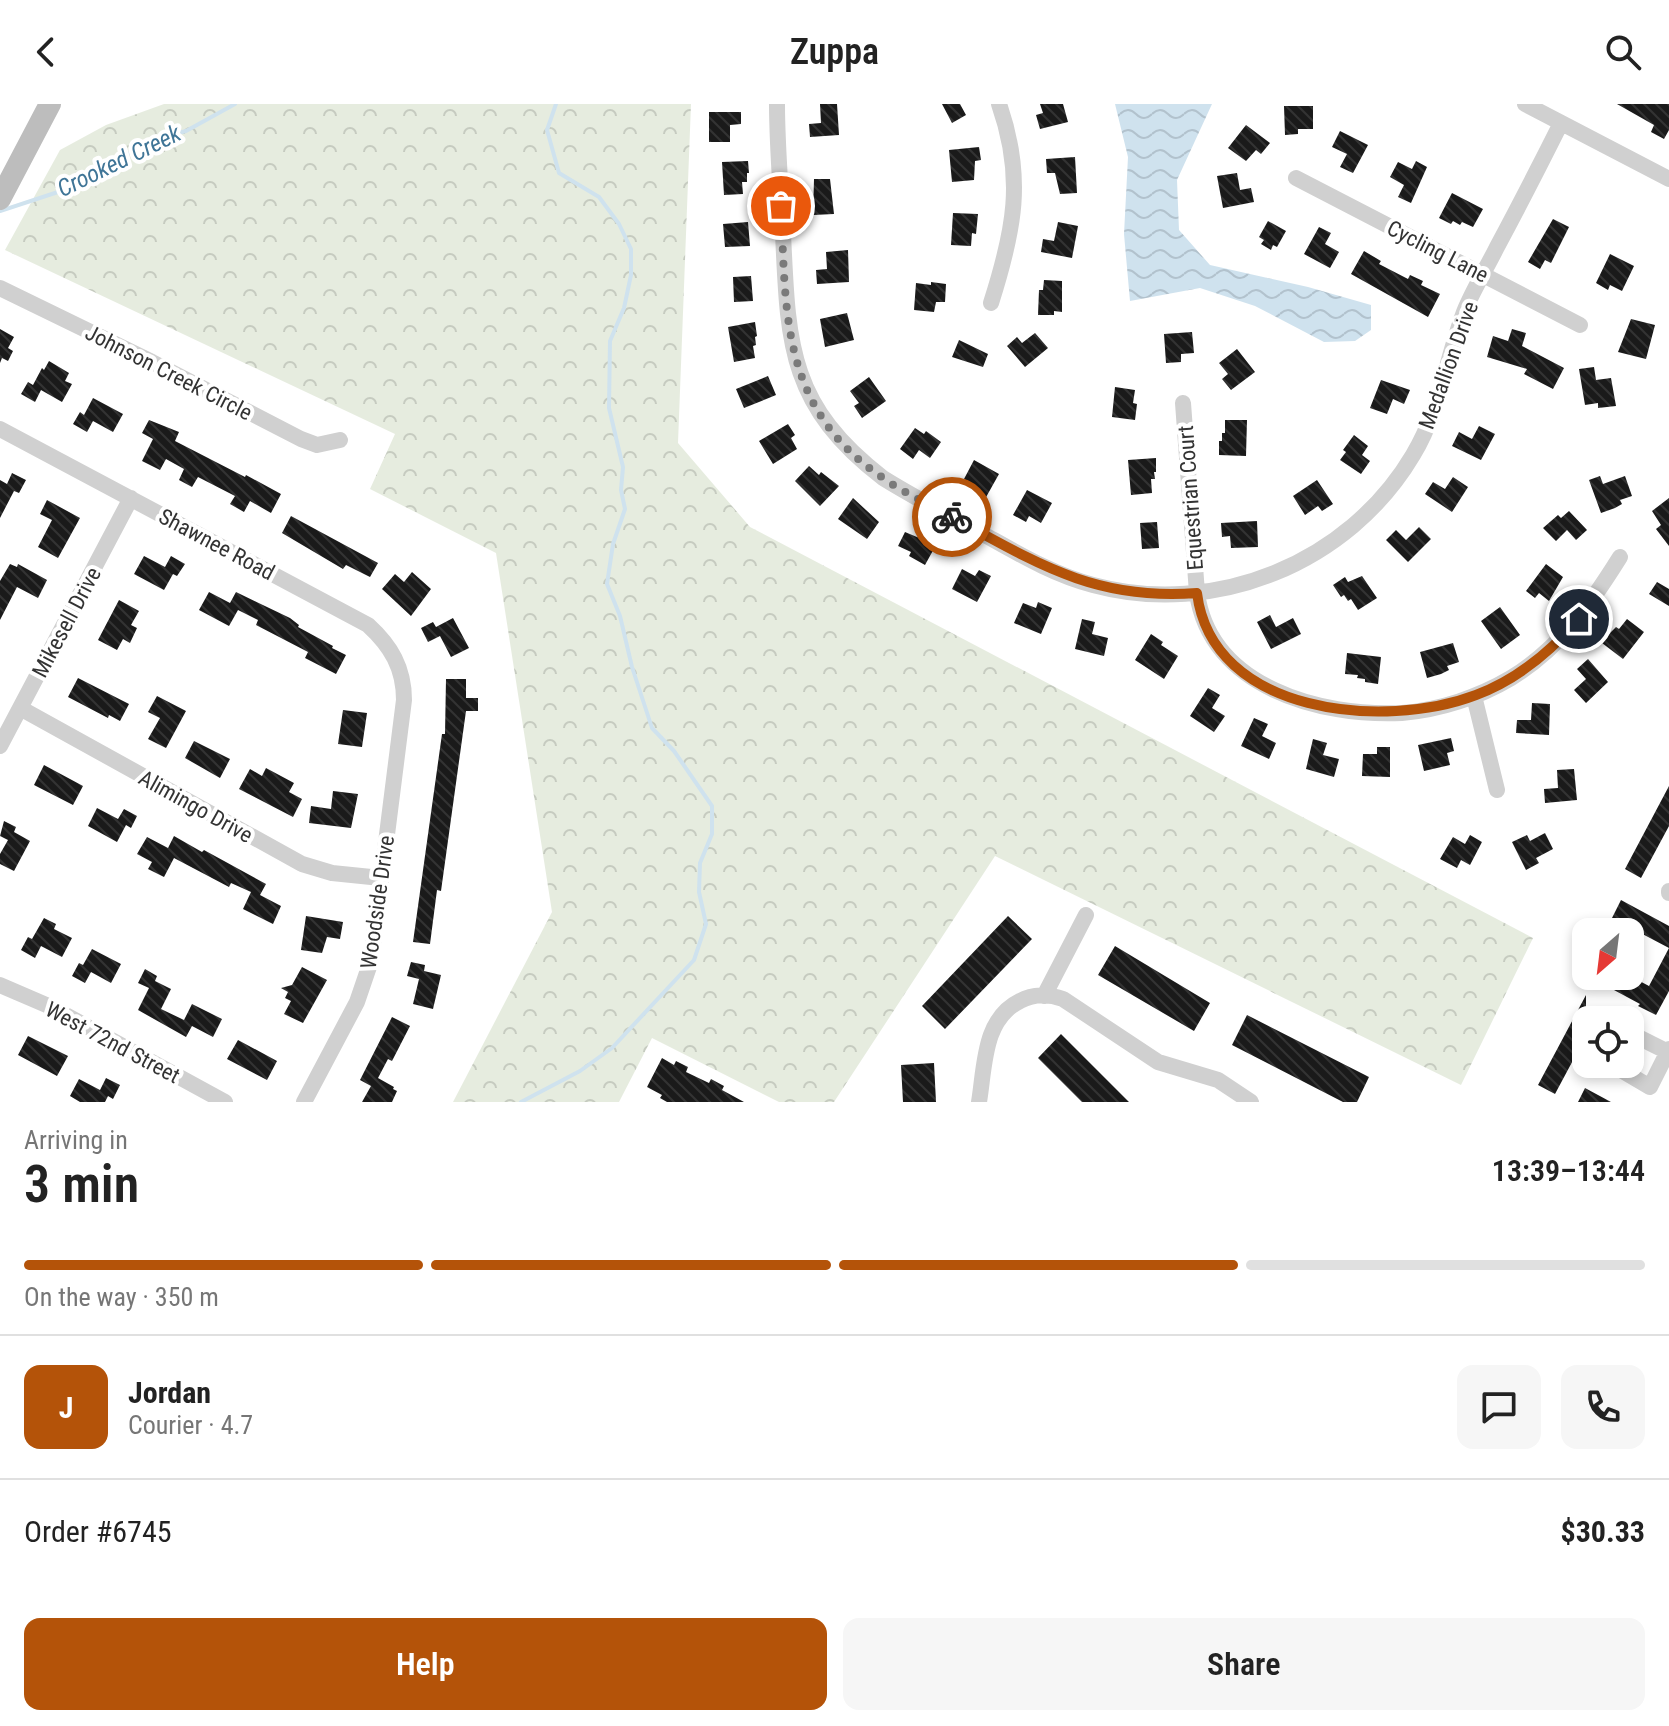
<!DOCTYPE html>
<meta charset="utf-8">
<style>
body{margin:0;font-family:"Roboto Condensed",sans-serif;background:#f6f6f6;color:#222;height:100vh;display:flex;flex-direction:column;font-size:30px;white-space:nowrap}
*{box-sizing:border-box;margin:0}
p{font-size:26px;color:#767676}
.icon{flex:none;width:44px;height:44px;fill:none;stroke:currentColor;stroke-width:2;stroke-linecap:round;stroke-linejoin:round}
.map{position:relative;height:998px;overflow:hidden}
.side{display:flex;flex-direction:column;background:#fff;flex:1}
.side>*{flex:none}
.needle{width:52px;rotate:208deg}
.tools{position:absolute;left:1572px;top:814px;display:grid;gap:16px}
.tools a{display:grid;place-items:center;width:72px;height:72px;border-radius:16px;background:#fff;box-shadow:0 4px 12px #0003;font-size:40px}
.pin{position:absolute;display:grid;place-items:center;width:68px;height:68px;color:#fff;margin:-34px;border:4px solid #fff;border-radius:50%;box-shadow:0 2px 8px #0007}
.courier{position:absolute;display:grid;place-items:center;width:80px;height:80px;margin:-40px;border:6px solid #b45309;border-radius:50%;background:#fff;color:#222;box-shadow:0 2px 10px #0007}
.overview em{font-style:normal;font-weight:600}
.overview div{display:flex;flex-direction:column-reverse}
.overview{display:flex;align-items:center;justify-content:space-between;height:136px;padding:0 24px}
h1{font-size:52px;font-weight:600;line-height:60px}
.bar{display:grid;grid-template-columns:repeat(4,1fr);gap:12px 8px;align-content:center;height:96px;padding:0 24px}
.bar i{height:10px;border-radius:6px;background:#e0e0e0}
.bar .current{background:#b45309}
.bar p{grid-column:span 4}
.line{display:flex;align-items:center;gap:20px;padding:0 24px;border-top:2px solid #e0e0e0}
.line div{flex:1}
.round{display:grid;place-items:center;flex:none;width:84px;height:84px;border-radius:16px;background:#f6f6f6}
.button{display:flex;gap:16px;margin-top:auto;padding:16px 24px}
.button a{flex:1;height:92px;border-radius:16px;background:#b45309;color:#fff;font-size:32px;font-weight:600;line-height:92px;text-align:center}
.button a+a{background:#f6f6f6;color:#222}
header{display:flex;justify-content:space-between;align-items:center;height:104px;padding:0 24px;background:#fff;font-size:36px;font-weight:600}
.map>svg:first-child{display:block}
.forest{fill:url(#forest-crowns)}
.water{fill:url(#water-waves)}
.lines{fill:none;stroke-linecap:round;stroke-linejoin:round}
.stream{stroke:#cfe2ee;stroke-width:4}
.building{fill:url(#building-back-hatch)}
.minor{stroke:#d0d0d0;stroke-width:16}
.secondary{stroke:#bdbdbd;stroke-width:22}
.done{stroke:#7a7a7a;stroke-width:8;stroke-dasharray:0 14.4}
.route{stroke:#b45309;stroke-width:10}
.labels{text-anchor:middle;stroke-width:8;stroke-linejoin:round;paint-order:stroke}
.street-label{font-size:22px;fill:#333;stroke:#fff}
.water-label{font-size:24px;font-style:italic;fill:#3f7597;stroke:#fff}
</style>
<header><svg class="icon" aria-label="back" viewBox="0 0 24 24"><path d="M15 5l-7 7 7 7"/></svg>Zuppa<svg class="icon" aria-label="search" viewBox="0 0 24 24"><circle cx="10" cy="10" r="6"/><path d="M15 15l6 6"/></svg></header>
<div class="map">
<svg width="1669" height="998" viewBox="0 0 1669 998">
<defs>
<pattern id="forest-crowns" width="20" height="18" patternUnits="userSpaceOnUse" patternTransform="scale(2)"><rect width="20" height="18" fill="#e6ecdf"/><path d="M2 6a3 3 0 1 1 6 0M12 15a3 3 0 1 1 6 0" fill="none" stroke="#c6cbc0"/></pattern>
<pattern id="water-waves" width="16" height="10" patternUnits="userSpaceOnUse" patternTransform="scale(2)"><rect width="16" height="10" fill="#cfe2ee"/><path d="M0 5q4-4 8 0t8 0" fill="none" stroke="#b2c2cd"/></pattern>
<pattern id="building-back-hatch" width="6" height="6" patternUnits="userSpaceOnUse" patternTransform="scale(2)"><rect width="6" height="6" fill="#1a1a1a"/><path d="M-1 5l2 2M0 0l6 6M5-1l2 2" fill="none" stroke="#333"/></pattern>
</defs>
<rect width="100%" height="100%" fill="#fff"/>
<path class="forest" d="M164,0H691L678,339L750,423L1533,834L1461,981L995,752L834,998H779L652,934L619,998H453L552,808L496,449L370,385L395,330L5,146L60,46L106,21Z"/>
<path class="water" d="M1115,0H1212L1177,76L1179,126L1210,161L1308,183L1371,201V226L1355,237L1324,238L1255,202L1200,184L1130,197L1124,130L1128,53Z"/>
<g class="lines">
<path class="stream" d="M0,107L61,87L96,66L160,34L186,27L235,0
M521,998L580,967L612,944L694,856L706,820L699,788L700,759L712,730V702L674,647L652,624L632,563L620,512L607,480L613,440L625,405L621,386L623,363L609,304L610,237L624,204L631,171V145L619,120L599,93L559,69L547,26L556,0"/>
</g>
<path class="building" d="M820,0H837L839,31L810,33L809,20L821,19Z
M942,0H960L966,11L952,19Z
M1040,0H1063L1068,18L1040,25L1036,11L1043,9Z
M1617,0H1669V26L1664,35L1651,28L1654,21Z
M1284,2H1313V25H1298V30L1285,31Z
M709,8H741V20L730,21V38H709Z
M1246,21L1270,39L1261,50L1256,46L1246,57L1228,44Z
M1340,27L1368,41L1353,69L1340,63L1347,50L1332,43Z
M979,43L981,56L975,57L974,76L952,78L949,46Z
M1075,53L1077,89L1060,90L1055,69H1047L1046,55Z
M748,57L749,69H747V78H742L743,90L724,91L722,58Z
M1416,57L1427,63L1411,99L1398,93L1404,81L1390,73L1398,58L1412,65Z
M1237,69L1240,86L1251,84L1254,98L1223,104L1217,72Z
M814,75H830L834,110L813,111Z
M1452,89L1483,105L1473,123L1462,118L1460,121L1453,117L1451,120L1439,114Z
M953,109L978,110L976,130L972,129L971,142L951,141Z
M1553,115L1569,123L1551,159L1545,156L1540,165L1528,158Z
M1268,117L1286,127L1277,143L1273,141L1271,146L1261,140L1264,136L1259,133Z
M748,118L750,142L725,143L723,120Z
M1058,118L1078,122L1072,154L1041,148L1043,135L1054,137Z
M1319,123L1331,129L1325,140L1339,148L1330,164L1304,150Z
M848,146L849,178L817,180L816,166L827,165L826,148Z
M1364,147L1381,157L1379,160L1408,175L1410,171L1423,177L1421,181L1440,190L1428,213L1351,170Z
M1610,150L1634,162L1622,187L1610,181L1608,186L1596,179Z
M751,172L753,197L734,198L733,173Z
M1044,176L1062,177V208L1054,207V211H1038L1039,186H1043Z
M931,178L946,180L945,198H936L934,208L914,206L916,179L931,181Z
M847,209L854,236L825,243L820,215Z
M1631,215L1655,221L1646,255L1618,248Z
M755,218L757,232L755,233L756,241L753,242L755,254L734,258L728,223Z
M0,225L14,233L8,244L13,247L8,257L2,254L0,259Z
M1512,225L1526,229L1522,242L1564,264L1553,285L1524,270L1527,265L1487,253L1493,232L1508,237Z
M1192,228L1194,249L1181,250V258L1166,259L1164,230Z
M1035,229L1048,244L1025,263L1007,242L1017,233L1022,239Z
M959,236L988,250L983,263L952,253Z
M1237,245L1255,268L1231,286L1222,275L1228,270L1219,259Z
M49,257L69,269L65,277L72,280L62,298L41,286L35,298L21,290L28,278L33,281L42,264L44,266Z
M1594,263L1596,276L1611,274L1616,302L1598,304V299L1585,301L1579,265Z
M768,272L776,291L744,304L736,285Z
M869,273L886,297L862,314L854,302L859,299L850,287Z
M1381,276L1410,286L1404,300L1393,295L1387,310L1370,304Z
M1115,283L1135,286L1133,299L1137,300L1135,316L1112,313Z
M93,294L123,310L113,328L93,317L87,328L73,320L80,308L84,311Z
M149,316L179,328L175,337L245,373L246,371L281,390L271,409L250,397L244,408L230,400L235,392L198,373L192,383L179,376L184,365L166,355L160,366L142,357L153,335L142,329Z
M1225,316H1247L1246,352L1219,351V337H1222V329H1225Z
M788,320L795,331L791,334L797,345L773,360L759,337Z
M1479,322L1495,330L1481,356L1452,342L1459,328L1472,335Z
M915,324L924,330L926,327L941,338L930,354L919,346L913,355L900,345Z
M1354,331L1368,342L1362,351L1370,357L1361,370L1340,356L1346,348L1343,346Z
M1156,354V368H1154L1155,375H1151L1152,389L1131,391L1128,356Z
M974,356L999,370L985,395L971,387L975,381L964,375Z
M809,362L819,371L821,368L839,382L820,402L795,377Z
M12,369L26,376L19,389L14,387L0,414V376L7,380Z
M1600,372L1603,380L1625,372L1632,392L1620,396L1622,400L1615,404L1601,409L1589,376Z
M1453,373L1468,383L1452,408L1425,390L1433,378L1445,385Z
M1317,376L1333,400L1322,407L1318,402L1305,411L1293,392Z
M1027,386L1052,399L1041,419L1029,412L1026,418L1013,411Z
M853,394L879,418L867,435L838,415Z
M1669,394V442L1656,425L1661,421L1652,407Z
M47,396L80,414L58,454L38,443L52,416L40,410Z
M1569,407L1587,426L1576,436L1567,426L1556,437L1543,424L1558,411L1561,414Z
M291,412L378,459L370,473L346,461L343,465L282,429Z
M1257,417L1258,443L1231,444L1230,432L1222,433L1221,419Z
M1157,418L1159,444L1142,445L1140,419Z
M1419,423L1431,435L1408,458L1386,436L1396,426L1406,436Z
M905,428L936,441L925,461L909,452L911,448L898,442Z
M144,452L165,463L171,452L185,460L177,472L173,470L164,486L134,470Z
M10,460L17,463L18,460L47,476L38,494L17,483L0,516V477Z
M1546,460L1563,473L1549,497L1539,489L1535,494L1526,487Z
M962,465L975,472L979,466L991,472L977,498L952,485Z
M412,468L431,485L411,512L382,485L395,470L404,478Z
M1362,472L1377,494L1358,506L1351,495L1348,497L1344,491L1341,493L1333,481L1345,473L1348,478Z
M1657,478L1669,485V502L1649,490Z
M209,488L230,499L236,488L290,514L299,521L298,523L333,542L332,544L346,551L336,570L305,554L308,548L256,521L258,516L238,506L229,522L199,506Z
M119,496L139,507L131,521L137,524L130,539L123,535L117,546L98,536Z
M1038,498L1052,504L1041,530L1014,519L1023,499L1036,504Z
M1500,503L1520,531L1501,545L1481,517Z
M1270,511L1276,523L1293,514L1301,530L1271,545L1257,518Z
M453,514L469,544L451,553L440,532L428,538L421,524L433,518L436,523Z
M1082,515L1095,518L1092,530L1108,534L1104,552L1075,545Z
M1627,515L1644,528L1623,555L1602,539L1611,528L1616,523L1619,525Z
M1151,530L1163,538L1161,541L1178,552L1164,575L1135,556Z
M1453,539L1459,558L1447,562L1449,566L1441,570L1427,574L1420,548Z
M1347,549L1381,553L1378,580L1365,578V575L1357,574L1358,571L1345,570Z
M1588,555L1608,578L1586,599L1574,586L1586,575L1577,565Z
M78,574L129,600L120,617L109,611L108,614L68,593Z
M446,575H466V594H478V607H466L441,787L437,786L430,840L413,838L442,630H445Z
M1208,584L1220,591L1212,604L1225,612L1214,628L1190,612Z
M157,592L186,607L166,644L148,635L160,614L148,608Z
M1532,599L1550,600L1549,631L1516,629L1517,616H1531Z
M343,606L367,609L362,643L338,640Z
M1254,614L1268,620L1262,632L1276,639L1269,655L1241,642Z
M1451,634L1454,647L1447,649L1450,661L1424,667L1418,641Z
M1313,635L1327,639L1323,651L1339,655L1334,673L1306,665Z
M194,637L230,655L220,674L185,654Z
M1377,643H1390V673L1362,672L1363,650H1377Z
M44,661L83,682L73,701L34,681Z
M266,664L294,679L289,688L302,695L293,713L239,685L250,665L262,672Z
M1574,665L1577,696L1545,699L1544,685L1558,684L1557,666Z
M1669,682V722L1641,774L1625,765Z
M333,687L358,690L351,724L309,719L311,702L331,705Z
M97,704L118,715L124,705L137,712L131,724L126,721L117,738L88,722Z
M4,717L16,723L14,728L30,737L14,767L0,760V750L8,736L0,732Z
M1545,729L1553,745L1536,754L1539,759L1526,766L1512,738L1527,731L1530,737Z
M1470,731L1482,738L1470,761L1461,756L1457,764L1440,755L1453,733L1465,740Z
M174,732L202,748L204,746L266,780L260,791L281,802L273,820L243,805L251,788L231,779L229,783L174,754L164,773L148,765L152,758L137,750L147,733L168,744Z
M1621,796L1669,822V887L1656,911L1638,902L1640,900L1588,872H1630L1649,882L1669,844L1612,814Z
M306,812L343,818L340,835L327,833L322,849L301,846Z
M1008,812L1032,835L945,925L922,902Z
M44,814L56,820L54,825L72,834L62,853L41,842L35,854L21,846L28,833L32,835Z
M1115,842L1210,899L1194,927L1098,871Z
M92,845L121,860L111,879L91,868L85,879L72,872L79,859L83,861Z
M411,858L425,861L424,867L441,871L433,905L413,900L419,875L407,872Z
M302,863L327,876L303,919L284,910L291,897L285,894L288,888L281,884L292,881Z
M145,865L157,872L155,877L171,885L161,905L184,916L192,900L222,915L213,933L192,922L186,933L138,906L149,884L138,879Z
M1586,891V903L1610,916H1586V932L1555,990L1538,981Z
M1247,911L1369,973L1357,998H1343L1232,941Z
M392,913L410,922L392,957L388,955L378,974L394,983L393,985L397,987L392,998H362L371,982L360,976Z
M1061,930L1129,998H1082L1038,954Z
M28,932L68,952L57,972L18,951Z
M238,936L277,957L267,976L227,955Z
M662,954L674,961L676,957L688,963L686,968L709,979L711,975L724,982L722,986L744,998H667L660,994L662,991L647,983Z
M934,959L936,998H903L901,961Z
M106,974L120,981L113,995L108,992L105,998H80L70,992L79,975L100,986Z
M1585,984L1611,998H1578Z"/>
<g class="lines">
<path class="minor" d="M777,0C777,43 781,86 783,129C788,239 788,301 883,374C915,394 950,412 983,430C1019,450 1054,471 1093,481C1215,514 1349,459 1413,351C1440,306 1446,256 1464,208C1473,186 1486,165 1497,143C1519,102 1540,61 1561,19
M1525,0L1669,75
M1296,74L1580,221
M0,184L152,258L301,335L317,341L340,336
M991,199C1014,127 1025,74 999,0
M1183,299L1197,489C1210,583 1320,613 1402,609C1440,606 1479,593 1511,574C1560,544 1590,501 1620,453
M0,325L368,521C391,542 404,564 404,596L371,857L357,898L304,998
M1474,592L1497,686
M20,604L302,760L332,769L381,774
M0,642L131,394
M1669,787V789
M0,881L51,903L225,998
M1044,892L1086,811
M1630,929L1668,948
M1611,960L1650,983L1669,945
M979,998C985,962 983,915 1020,897C1033,890 1049,890 1063,895L1158,958L1218,976L1251,998"/>
<path class="secondary" d="M0,95L50,0"/>
</g>
<g class="lines">
<path class="done" d="M781,102C786,211 781,305 883,374C904,389 929,400 952,413"/>
<path class="route" d="M952,413C1036,459 1096,497 1197,489C1212,611 1385,626 1476,591C1517,576 1551,547 1579,515"/>
</g>
<g class="labels">
<g class="street-label">
<text transform="translate(1438 147) rotate(27)" y="8">Cycling Lane</text>
<text transform="translate(1448 261) rotate(-70)" y="8">Medallion Drive</text>
<text transform="translate(169 268) rotate(27)" y="8">Johnson Creek Circle</text>
<text transform="translate(1190 394) rotate(-94)" y="8">Equestrian Court</text>
<text transform="translate(217 440) rotate(28)" y="8">Shawnee Road</text>
<text transform="translate(66 518) rotate(-62)" y="8">Mikesell Drive</text>
<text transform="translate(196 702) rotate(29)" y="8">Alimingo Drive</text>
<text transform="translate(377 798) rotate(-82)" y="8">Woodside Drive</text>
<text transform="translate(113 938) rotate(28)" y="8">West 72nd Street</text>
</g>
<g class="water-label">
<text transform="translate(119 57) rotate(-26)" y="8">Crooked Creek</text>
</g>
</g>
</svg>
<div class="tools">
<a><svg class="needle" viewBox="-14 -14 28 28"><path d="M0-13l5 13h-10z" fill="#e53935"/><path d="M0 13l5-13h-10z" fill="#767676"/></svg></a>
<a><svg class="icon" aria-label="locate" viewBox="0 0 24 24"><circle cx="12" cy="12" r="6"/><path d="M12 2v4M12 18v4M2 12h4M18 12h4"/></svg></a>
</div>
<div class="pin" style="left:781px;top:102px;background:#ea580c"><svg class="icon" aria-label="bag" viewBox="0 0 24 24"><path d="M5 8h14l-1 12H6zM9 8a3 3 0 0 1 6 0"/></svg></div>
<div class="pin" style="left:1579px;top:515px;background:#1f2937"><svg class="icon" aria-label="home" viewBox="0 0 24 24"><path d="M3 11l9-7 9 7M6 9v11h12V9"/></svg></div>
<div class="courier" style="left:952px;top:413px"><svg class="icon" aria-label="bike" viewBox="0 0 24 24"><circle cx="6" cy="16" r="4"/><circle cx="18" cy="16" r="4"/><path d="M6 16l4-8h5l3 8M10 8l3 8H6M13 5h3"/></svg></div>
</div>
<section class="side">
<div class="overview"><div><h1>3 min</h1><p>Arriving in</p></div><em>13:39–13:44</em></div>
<div class="bar"><i class="current"></i><i class="current"></i><i class="current"></i><i></i><p>On the way · 350 m</p></div>
<div class="line" style="height:144px"><b class="round" style="background:#b45309;color:#fff">J</b><div><b>Jordan</b><p>Courier · 4.7</p></div><a class="round"><svg class="icon" aria-label="chat" viewBox="0 0 24 24"><path d="M4 5h16v11H9l-5 4z"/></svg></a><a class="round"><svg class="icon" aria-label="phone" viewBox="0 0 24 24"><path d="M5 4h4l2 5-3 2q2 4 5 5l2-3 5 2v4C11 20 4 13 5 4z"/></svg></a></div>
<div class="line" style="height:104px"><div>Order #6745</div><b>$30.33</b></div>
<div class="button"><a>Help</a><a>Share</a></div>
</section>
